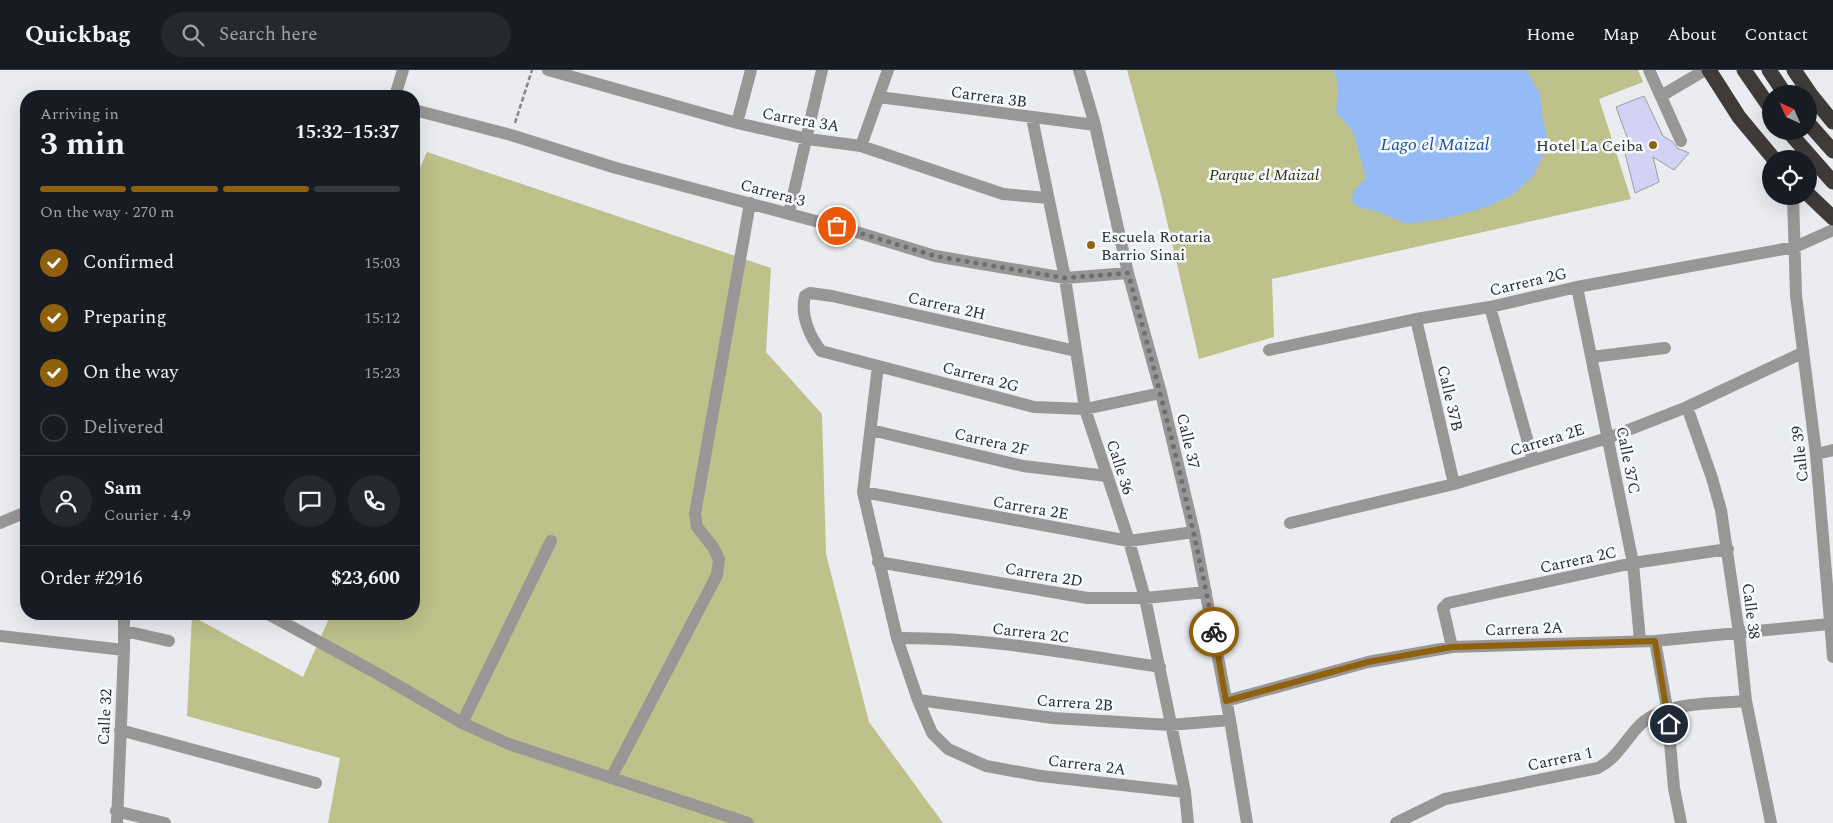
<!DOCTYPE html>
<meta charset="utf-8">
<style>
body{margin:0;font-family:Spectral,serif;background:#242831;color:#f1f3f6;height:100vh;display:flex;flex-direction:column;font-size:19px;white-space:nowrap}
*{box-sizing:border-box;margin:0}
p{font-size:16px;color:#9ea1a6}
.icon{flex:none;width:28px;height:28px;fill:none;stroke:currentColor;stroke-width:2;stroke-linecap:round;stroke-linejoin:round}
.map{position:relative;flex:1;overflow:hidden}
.details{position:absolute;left:20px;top:20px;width:400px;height:530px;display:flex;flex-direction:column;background:#171b24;border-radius:20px;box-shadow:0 5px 20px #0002}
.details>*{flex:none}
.needle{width:32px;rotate:315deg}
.tools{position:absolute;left:1762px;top:15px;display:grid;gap:10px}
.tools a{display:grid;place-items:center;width:55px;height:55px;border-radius:50%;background:#171b24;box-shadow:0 5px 20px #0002;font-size:25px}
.pin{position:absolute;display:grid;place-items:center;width:42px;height:42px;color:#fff;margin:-21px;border:2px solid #fff;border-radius:50%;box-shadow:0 1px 5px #0007}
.courier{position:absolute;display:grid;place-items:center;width:50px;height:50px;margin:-25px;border:4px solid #90610d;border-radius:50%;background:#fff;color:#222;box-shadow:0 1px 6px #0007}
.summary em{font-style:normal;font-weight:700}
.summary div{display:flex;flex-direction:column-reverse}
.summary{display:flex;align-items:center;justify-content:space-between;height:85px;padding:0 20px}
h1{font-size:32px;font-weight:700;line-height:38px}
.bar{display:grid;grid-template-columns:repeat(4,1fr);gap:8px 5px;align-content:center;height:60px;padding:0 20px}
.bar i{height:6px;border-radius:4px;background:#363941}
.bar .on{background:#90610d}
.bar p{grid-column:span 4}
.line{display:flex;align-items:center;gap:12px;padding:0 20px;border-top:1px solid #363941}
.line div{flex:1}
.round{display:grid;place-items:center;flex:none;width:52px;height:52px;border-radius:26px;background:#242831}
ol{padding:0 20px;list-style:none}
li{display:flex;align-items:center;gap:15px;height:55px}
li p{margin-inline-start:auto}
li .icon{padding:5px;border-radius:50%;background:#90610d;color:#fff;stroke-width:4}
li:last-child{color:#9ea1a6}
li i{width:28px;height:28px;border:2px solid #363941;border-radius:50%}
header{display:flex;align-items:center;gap:30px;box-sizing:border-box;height:70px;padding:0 25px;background:#171b24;border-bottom:1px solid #363941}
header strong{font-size:24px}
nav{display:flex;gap:28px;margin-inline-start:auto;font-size:18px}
.search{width:350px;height:45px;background:#242831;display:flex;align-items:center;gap:12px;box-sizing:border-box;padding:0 18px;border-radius:28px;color:#9ea1a6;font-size:19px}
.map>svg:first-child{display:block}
.green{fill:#bec18a}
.water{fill:#94bbf6}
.building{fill:#d2d2f5;stroke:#9d9da1}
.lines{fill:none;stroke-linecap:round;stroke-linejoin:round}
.path{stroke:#87888b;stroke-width:2.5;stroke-dasharray:5 2.5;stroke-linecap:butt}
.minor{stroke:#999796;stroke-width:12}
.highway{stroke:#3f3b39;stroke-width:15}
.done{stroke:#6e6f71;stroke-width:5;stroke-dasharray:0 9}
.route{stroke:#90610d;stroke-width:6}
.poi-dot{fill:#90610d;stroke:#f7fafe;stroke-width:2}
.labels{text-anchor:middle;stroke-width:5;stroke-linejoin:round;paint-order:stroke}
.street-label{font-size:16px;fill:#2b2c2d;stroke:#f7fafe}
.poi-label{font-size:16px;fill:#2b2c2d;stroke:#f7fafe;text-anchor:end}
.park-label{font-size:16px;font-style:italic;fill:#2d2e04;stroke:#f7fafe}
.water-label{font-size:18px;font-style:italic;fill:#1751a5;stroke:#f7fafe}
</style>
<header>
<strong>Quickbag</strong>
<div class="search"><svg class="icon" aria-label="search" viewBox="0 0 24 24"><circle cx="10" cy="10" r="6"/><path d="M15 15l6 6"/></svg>Search here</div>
<nav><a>Home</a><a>Map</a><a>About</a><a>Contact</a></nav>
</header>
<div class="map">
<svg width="1833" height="753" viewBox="0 0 1833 753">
<rect width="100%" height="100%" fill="#eaecf0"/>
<path class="green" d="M1127,0H1638L1643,12L1599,29L1631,129L1272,209L1274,267L1199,289L1160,121Z
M427,82L771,198L766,282L822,344L826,484L869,652L943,753H328L340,688L187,646L192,546L303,607L331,544H414V111Z"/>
<path class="water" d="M1333,0H1526L1540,23L1542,43L1548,74L1534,105L1514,124L1487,137L1447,148L1407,154L1371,139H1362L1352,132L1353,122L1366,108L1353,61L1336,42C1339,27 1340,14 1333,0Z"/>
<path class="building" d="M1644,26L1663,66L1673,72L1677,78L1689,83L1674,100L1653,87L1659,112L1635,123L1625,83L1632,81L1616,37Z"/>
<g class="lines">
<path class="path" d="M515,53L532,0"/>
<path class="minor" d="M548,0L737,53L808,69L861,76L1003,124L1048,128
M1079,0L1095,55L1128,203L1161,323L1194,462L1230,650L1247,753
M1649,0L1681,71
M395,26L403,0
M1661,26L1705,0
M879,27L1095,55
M414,40L511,65L616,98L853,161L935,186L1065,208L1128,203
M1032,48L1065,208L1085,339L1129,471L1145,528L1185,722L1188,753
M737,53L751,0
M861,76L888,0
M1793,126L1796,225L1816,384L1833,587
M789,143L822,0
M1577,217L1633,493L1640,571
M1490,237L1533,390
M1416,249L1454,414
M1269,280L1416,249L1490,237L1577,217L1795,177L1833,160
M1076,281L832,226L810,223L805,226C800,245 810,267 821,281L1034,337L1085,339L1161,323
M1591,287L1665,278
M878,296L863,422L897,568L918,630L932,663L948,679L986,696L1041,706L1185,722
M1687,337L1712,408L1721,440L1739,563L1746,631L1771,753
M871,360L1023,396L1107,406
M1816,384L1833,380
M863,422L1129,471L1194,462
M0,453L26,442
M1290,453L1454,414L1608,368L1687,337L1802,283
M878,492L1087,528H1145L1206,522
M268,544L378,604L462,653L509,674L748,753
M125,561L169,571
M0,566L124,580
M897,568C985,567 1073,584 1160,597
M1655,571L1667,638L1674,718L1681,753
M1452,577L1443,538L1448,533L1633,493L1728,479
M918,630L1053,648L1170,655L1230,650
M1226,631L1368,592L1452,577L1655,571L1829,554
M462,653L551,471
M120,660L316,713
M611,708L717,505L719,489L713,477L697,457L695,444L750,133
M116,741L165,753
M117,753L124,580V544
M1396,753L1445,729L1598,698C1616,689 1624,672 1638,657C1661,631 1713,634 1746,631"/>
<path class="highway" d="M1709,0L1739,47L1774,89
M1744,0L1771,39
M1769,0L1785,24
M1794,0L1811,25L1833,52
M1809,54L1833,81
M1788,61L1833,112
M1809,125L1833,148"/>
</g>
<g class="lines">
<path class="done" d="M837,156L935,186L1065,208L1128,203C1161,322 1191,441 1214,562"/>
<path class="route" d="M1214,562L1226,631L1368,592L1452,577L1655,571L1669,654"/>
</g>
<g class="poi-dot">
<circle cx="1653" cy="75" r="5"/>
<circle cx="1091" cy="175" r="5"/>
</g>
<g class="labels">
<g class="street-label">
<text transform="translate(989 26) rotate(8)" y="6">Carrera 3B</text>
<text transform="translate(801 49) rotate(10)" y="6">Carrera 3A</text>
<text transform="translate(773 122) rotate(15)" y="6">Carrera 3</text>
<text transform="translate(1528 211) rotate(-13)" y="6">Carrera 2G</text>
<text transform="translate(947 235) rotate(13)" y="6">Carrera 2H</text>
<text transform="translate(981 306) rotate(15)" y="6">Carrera 2G</text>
<text transform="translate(1451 328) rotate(77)" y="6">Calle 37B</text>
<text transform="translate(1547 369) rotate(-17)" y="6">Carrera 2E</text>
<text transform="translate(992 371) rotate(13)" y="6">Carrera 2F</text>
<text transform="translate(1189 371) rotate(77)" y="6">Calle 37</text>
<text transform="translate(1799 384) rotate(-96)" y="6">Calle 39</text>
<text transform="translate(1629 390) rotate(79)" y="6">Calle 37C</text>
<text transform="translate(1121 397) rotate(72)" y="6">Calle 36</text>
<text transform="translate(1031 437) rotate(10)" y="6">Carrera 2E</text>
<text transform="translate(1578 489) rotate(-12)" y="6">Carrera 2C</text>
<text transform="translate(1044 504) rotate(10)" y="6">Carrera 2D</text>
<text transform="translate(1752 541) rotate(83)" y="6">Calle 38</text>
<text transform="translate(1524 558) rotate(-2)" y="6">Carrera 2A</text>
<text transform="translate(1031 562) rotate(7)" y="6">Carrera 2C</text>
<text transform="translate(1075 632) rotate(4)" y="6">Carrera 2B</text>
<text transform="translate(104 647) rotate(-87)" y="6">Calle 32</text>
<text transform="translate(1560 688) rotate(-12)" y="6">Carrera 1</text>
<text transform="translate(1087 694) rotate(7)" y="6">Carrera 2A</text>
</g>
<g class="poi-label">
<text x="1643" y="81">Hotel La Ceiba</text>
<text x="1101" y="172" text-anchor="start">Escuela Rotaria<tspan x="1101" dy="18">Barrio Sinai</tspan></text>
</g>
<g class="park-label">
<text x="1264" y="110">Parque el Maizal</text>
</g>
<g class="water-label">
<text x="1435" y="80">Lago el Maizal</text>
</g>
</g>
</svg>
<div class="tools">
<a><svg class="needle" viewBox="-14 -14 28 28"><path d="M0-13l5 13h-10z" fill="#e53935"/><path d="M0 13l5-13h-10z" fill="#9ea1a6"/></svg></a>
<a><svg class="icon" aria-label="locate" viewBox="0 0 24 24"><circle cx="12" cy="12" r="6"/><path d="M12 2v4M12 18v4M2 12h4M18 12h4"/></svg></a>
</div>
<div class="pin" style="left:837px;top:156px;background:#ea580c"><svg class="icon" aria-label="bag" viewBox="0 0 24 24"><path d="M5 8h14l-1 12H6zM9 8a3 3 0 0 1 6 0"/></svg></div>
<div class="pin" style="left:1669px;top:654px;background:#1f2937"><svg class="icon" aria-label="home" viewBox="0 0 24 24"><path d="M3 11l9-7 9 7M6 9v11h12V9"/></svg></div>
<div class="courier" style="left:1214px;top:562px"><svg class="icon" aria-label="bike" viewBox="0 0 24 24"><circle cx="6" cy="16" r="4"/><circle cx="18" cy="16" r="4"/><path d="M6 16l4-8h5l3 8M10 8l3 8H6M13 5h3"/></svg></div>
<section class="details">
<div class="summary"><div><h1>3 min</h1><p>Arriving in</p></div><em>15:32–15:37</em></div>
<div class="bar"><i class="on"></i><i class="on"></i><i class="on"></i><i></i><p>On the way · 270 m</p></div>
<ol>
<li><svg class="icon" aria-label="check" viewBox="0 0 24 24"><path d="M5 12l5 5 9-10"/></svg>Confirmed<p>15:03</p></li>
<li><svg class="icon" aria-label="check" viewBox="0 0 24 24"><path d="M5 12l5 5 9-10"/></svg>Preparing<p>15:12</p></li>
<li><svg class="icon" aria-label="check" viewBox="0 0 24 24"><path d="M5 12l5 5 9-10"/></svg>On the way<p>15:23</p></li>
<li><i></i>Delivered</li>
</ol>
<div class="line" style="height:90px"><a class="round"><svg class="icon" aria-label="person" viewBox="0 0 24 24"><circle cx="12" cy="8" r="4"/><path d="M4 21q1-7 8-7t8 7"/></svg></a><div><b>Sam</b><p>Courier · 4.9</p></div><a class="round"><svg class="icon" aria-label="chat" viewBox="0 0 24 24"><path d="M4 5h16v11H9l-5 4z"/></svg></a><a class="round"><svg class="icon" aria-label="phone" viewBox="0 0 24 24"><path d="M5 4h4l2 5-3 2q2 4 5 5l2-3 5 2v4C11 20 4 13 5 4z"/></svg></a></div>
<div class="line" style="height:65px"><div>Order #2916</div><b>$23,600</b></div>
</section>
</div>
